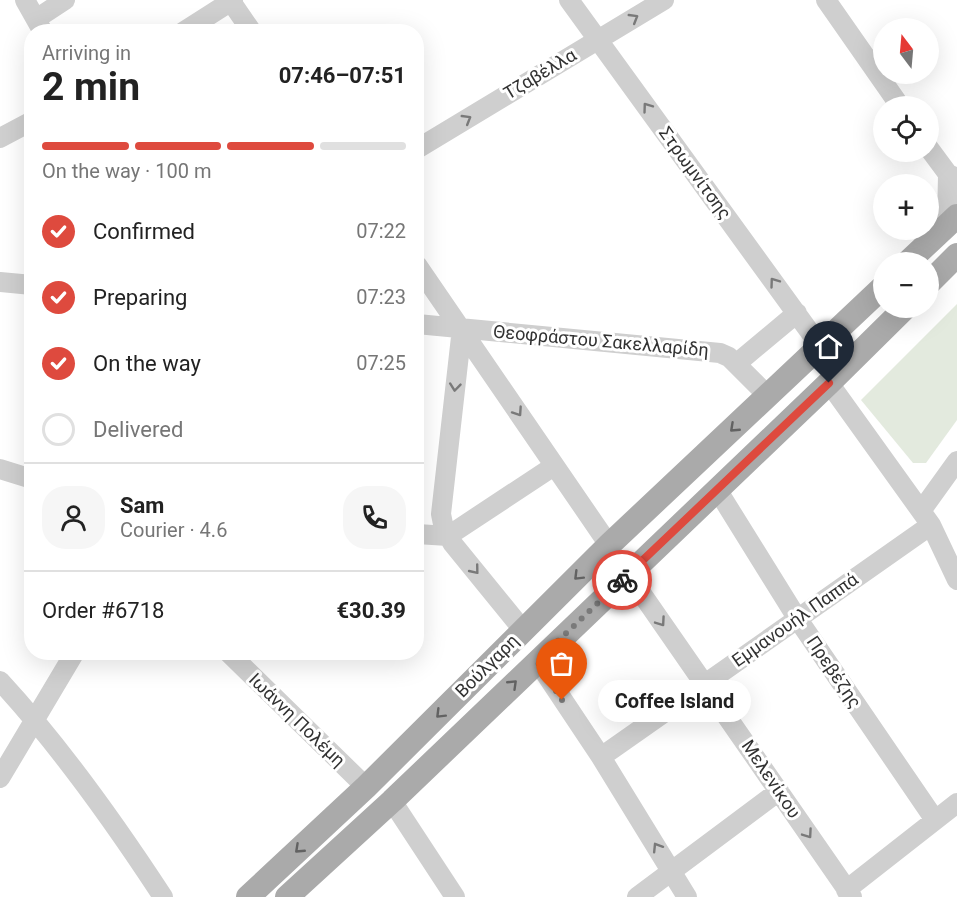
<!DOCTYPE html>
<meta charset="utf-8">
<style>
body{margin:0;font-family:Roboto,sans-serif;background:#f6f6f6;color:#222;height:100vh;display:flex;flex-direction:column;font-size:22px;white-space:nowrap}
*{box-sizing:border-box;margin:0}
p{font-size:20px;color:#767676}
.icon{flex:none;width:33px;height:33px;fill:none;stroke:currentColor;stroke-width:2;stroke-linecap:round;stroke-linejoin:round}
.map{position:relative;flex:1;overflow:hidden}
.drawer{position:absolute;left:24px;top:24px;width:400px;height:636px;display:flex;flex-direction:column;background:#fff;border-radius:24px;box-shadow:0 6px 24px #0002}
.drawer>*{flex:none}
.needle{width:39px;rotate:344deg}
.buttons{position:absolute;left:873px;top:18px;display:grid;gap:12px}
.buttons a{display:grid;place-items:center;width:66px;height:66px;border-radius:50%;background:#fff;box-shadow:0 6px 24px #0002;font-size:30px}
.pin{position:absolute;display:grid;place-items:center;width:51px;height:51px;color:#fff;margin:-62px -26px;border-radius:50% 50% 50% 0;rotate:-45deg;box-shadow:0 0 6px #0007}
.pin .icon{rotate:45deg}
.courier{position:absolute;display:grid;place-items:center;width:60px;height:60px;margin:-30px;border:4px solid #de4a3e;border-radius:50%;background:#fff;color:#222;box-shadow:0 2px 8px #0007}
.bubble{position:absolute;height:42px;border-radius:21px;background:#fff;box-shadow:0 6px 24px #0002;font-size:20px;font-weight:700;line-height:42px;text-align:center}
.headline em{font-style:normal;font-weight:700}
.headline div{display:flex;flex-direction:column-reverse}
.headline{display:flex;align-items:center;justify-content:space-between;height:102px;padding:0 18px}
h1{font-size:39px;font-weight:700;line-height:45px}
.bar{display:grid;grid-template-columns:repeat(4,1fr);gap:9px 6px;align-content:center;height:72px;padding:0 18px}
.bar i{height:8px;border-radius:4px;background:#e0e0e0}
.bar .active{background:#de4a3e}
.bar p{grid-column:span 4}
.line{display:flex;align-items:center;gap:15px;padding:0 18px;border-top:2px solid #e0e0e0}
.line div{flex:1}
.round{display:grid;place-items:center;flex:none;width:63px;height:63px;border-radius:24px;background:#f6f6f6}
ol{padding:0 18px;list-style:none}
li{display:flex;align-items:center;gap:18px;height:66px}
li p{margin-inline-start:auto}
li .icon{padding:6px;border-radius:50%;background:#de4a3e;color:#fff;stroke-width:4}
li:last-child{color:#767676}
li i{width:33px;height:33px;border:3px solid #e0e0e0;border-radius:50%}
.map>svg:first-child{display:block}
.green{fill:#e3eade}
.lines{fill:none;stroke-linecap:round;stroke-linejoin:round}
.minor{stroke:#cfcfcf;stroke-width:20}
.major{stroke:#aaa;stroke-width:24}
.oneway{stroke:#797979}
.oneway2{stroke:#626262}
.done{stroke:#7a7a7a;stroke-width:6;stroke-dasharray:0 10.8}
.route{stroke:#de4a3e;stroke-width:8}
.labels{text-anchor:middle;stroke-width:6;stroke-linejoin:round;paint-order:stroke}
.street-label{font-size:18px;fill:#323232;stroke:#fff}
</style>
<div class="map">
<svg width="957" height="897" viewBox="0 0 957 897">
<rect width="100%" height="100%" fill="#fff"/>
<path class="green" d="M957,304V420L926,463H913L861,400Z"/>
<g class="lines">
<path class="minor" d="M25,0L43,32
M230,0L252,32
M569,0L820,346
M826,0L900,106
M36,19L65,0
M183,32L233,0
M0,138L32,121
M928,147L948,174L957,178
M417,149L664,0
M947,225L948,174
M417,265L609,545
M0,282L32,285
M417,324L720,353L729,357L768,396
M462,328L441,514L444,529L453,544L523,630
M736,364L797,313
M829,383L931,525L957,580
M0,469L32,479
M718,491L797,618L935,820
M921,511L957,461
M417,534L448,536L554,466
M628,574L852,897
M228,652L366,787
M537,661L601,757L687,897
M0,681C61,747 114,822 163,897
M601,757L931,525
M0,778L75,652
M392,801L455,897
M846,890L957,803
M637,897L779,791"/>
<path class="major" d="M908,262L957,216
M928,284L957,255
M248,897L366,787L609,545L884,286
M287,897L392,801L829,383L905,308"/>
</g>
<defs><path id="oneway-chevron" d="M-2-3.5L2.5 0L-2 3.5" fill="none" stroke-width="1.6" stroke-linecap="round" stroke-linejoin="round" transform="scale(1.5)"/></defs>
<g class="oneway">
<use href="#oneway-chevron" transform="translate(634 18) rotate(-31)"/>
<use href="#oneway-chevron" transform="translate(647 107) rotate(-126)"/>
<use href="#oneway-chevron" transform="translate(467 119) rotate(-31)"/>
<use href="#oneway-chevron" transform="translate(774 282) rotate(-126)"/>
<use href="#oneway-chevron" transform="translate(455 387) rotate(96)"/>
<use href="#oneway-chevron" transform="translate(518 412) rotate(56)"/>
<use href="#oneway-chevron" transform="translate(475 570) rotate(51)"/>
<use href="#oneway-chevron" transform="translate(661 622) rotate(55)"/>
<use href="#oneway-chevron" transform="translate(808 834) rotate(55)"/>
<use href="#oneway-chevron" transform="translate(657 847) rotate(-122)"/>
</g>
<g class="oneway2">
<use href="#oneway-chevron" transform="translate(734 428) rotate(137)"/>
<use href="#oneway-chevron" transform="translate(578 576) rotate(135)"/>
<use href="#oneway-chevron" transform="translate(513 684) rotate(-44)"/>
<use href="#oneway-chevron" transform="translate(440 714) rotate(135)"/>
<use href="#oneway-chevron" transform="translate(299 849) rotate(137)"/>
</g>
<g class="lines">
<path class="done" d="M562,700L537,661L622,580"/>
<path class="route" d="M622,580L829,383"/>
</g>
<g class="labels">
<g class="street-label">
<text transform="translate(540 74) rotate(-31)" y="6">Τζαβέλλα</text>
<text transform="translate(695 173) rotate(54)" y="6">Στρωμνίτσης</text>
<text transform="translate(601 341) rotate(5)" y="6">Θεοφράστου Σακελλαρίδη</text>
<text transform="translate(795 620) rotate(-35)" y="6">Εμμανουήλ Παππά</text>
<text transform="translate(487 666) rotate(-45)" y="6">Βούλγαρη</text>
<text transform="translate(834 672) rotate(56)" y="6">Πρεβέζης</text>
<text transform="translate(297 720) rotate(44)" y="6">Ιωάννη Πολέμη</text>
<text transform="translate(771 779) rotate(56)" y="6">Μελενίκου</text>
</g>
</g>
</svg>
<div class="buttons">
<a><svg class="needle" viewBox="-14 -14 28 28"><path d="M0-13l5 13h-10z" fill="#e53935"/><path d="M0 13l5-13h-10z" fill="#767676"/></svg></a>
<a><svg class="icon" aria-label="locate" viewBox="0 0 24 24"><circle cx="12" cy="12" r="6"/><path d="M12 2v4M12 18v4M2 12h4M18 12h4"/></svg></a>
<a>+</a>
<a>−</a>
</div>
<div class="pin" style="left:562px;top:700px;background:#ea580c"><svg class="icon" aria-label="bag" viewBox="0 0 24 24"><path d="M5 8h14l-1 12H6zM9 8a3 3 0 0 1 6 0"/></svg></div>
<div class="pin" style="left:829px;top:383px;background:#1f2937"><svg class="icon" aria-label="home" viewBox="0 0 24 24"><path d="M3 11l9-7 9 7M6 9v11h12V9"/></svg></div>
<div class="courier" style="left:622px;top:580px"><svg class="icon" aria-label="bike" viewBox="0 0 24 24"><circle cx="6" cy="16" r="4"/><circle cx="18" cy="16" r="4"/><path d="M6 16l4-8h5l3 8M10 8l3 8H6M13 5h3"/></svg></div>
<div class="bubble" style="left:598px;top:680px;width:153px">Coffee Island</div>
<section class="drawer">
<div class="headline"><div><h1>2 min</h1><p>Arriving in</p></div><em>07:46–07:51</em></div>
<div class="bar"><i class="active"></i><i class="active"></i><i class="active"></i><i></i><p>On the way · 100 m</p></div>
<ol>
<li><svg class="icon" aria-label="check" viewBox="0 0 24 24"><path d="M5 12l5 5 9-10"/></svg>Confirmed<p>07:22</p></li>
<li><svg class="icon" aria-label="check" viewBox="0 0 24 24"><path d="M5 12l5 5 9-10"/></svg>Preparing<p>07:23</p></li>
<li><svg class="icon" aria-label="check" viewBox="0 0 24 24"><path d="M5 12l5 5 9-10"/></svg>On the way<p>07:25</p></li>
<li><i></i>Delivered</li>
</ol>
<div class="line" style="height:108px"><a class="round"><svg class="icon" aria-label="person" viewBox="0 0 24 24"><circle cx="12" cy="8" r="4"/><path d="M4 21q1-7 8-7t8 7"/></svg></a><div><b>Sam</b><p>Courier · 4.6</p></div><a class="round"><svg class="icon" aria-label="phone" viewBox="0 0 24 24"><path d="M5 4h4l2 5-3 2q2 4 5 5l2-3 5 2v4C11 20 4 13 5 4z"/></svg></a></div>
<div class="line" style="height:78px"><div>Order #6718</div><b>€30.39</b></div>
</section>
</div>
